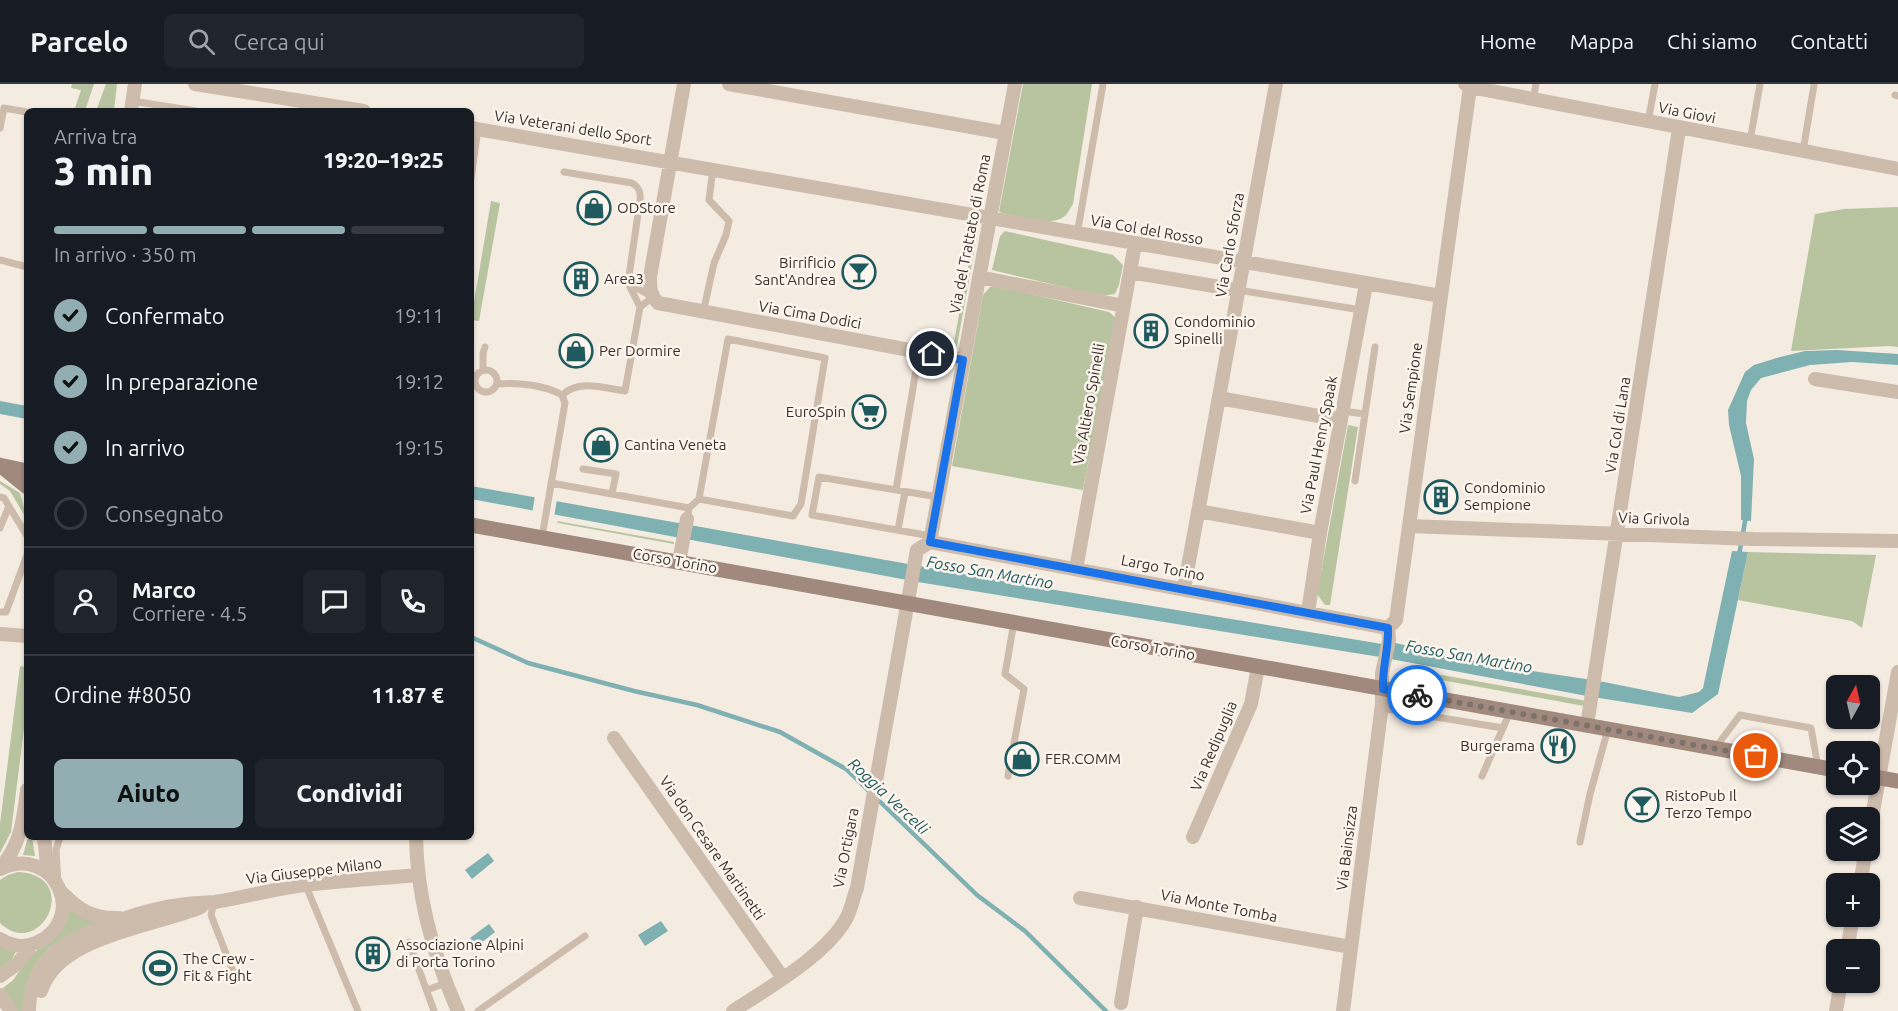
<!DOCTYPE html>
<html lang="it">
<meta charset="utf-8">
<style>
body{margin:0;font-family:Ubuntu,sans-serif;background:#20242c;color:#f1f3f6;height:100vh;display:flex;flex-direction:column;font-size:22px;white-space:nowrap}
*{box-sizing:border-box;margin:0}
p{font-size:20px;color:#9ea1a6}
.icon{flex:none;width:33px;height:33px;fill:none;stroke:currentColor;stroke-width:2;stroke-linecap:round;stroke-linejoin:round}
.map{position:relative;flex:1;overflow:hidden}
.details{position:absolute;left:24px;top:24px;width:450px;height:732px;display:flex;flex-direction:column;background:#171b24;border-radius:9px;box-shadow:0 2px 4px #0004}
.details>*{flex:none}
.needle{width:39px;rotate:8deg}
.controls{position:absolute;left:1826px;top:591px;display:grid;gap:12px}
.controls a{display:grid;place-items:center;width:54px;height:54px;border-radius:9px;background:#171b24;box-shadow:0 2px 4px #0004;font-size:30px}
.pin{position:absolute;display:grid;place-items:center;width:51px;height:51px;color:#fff;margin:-26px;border:3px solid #fff;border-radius:50%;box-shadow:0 2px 6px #0007}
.courier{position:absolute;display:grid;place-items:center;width:60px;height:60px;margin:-30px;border:4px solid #1a73e8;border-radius:50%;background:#fff;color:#222;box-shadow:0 2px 8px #0007}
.summary em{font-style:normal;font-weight:800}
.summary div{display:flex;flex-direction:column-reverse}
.summary{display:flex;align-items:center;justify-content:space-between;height:102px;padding:0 30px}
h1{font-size:39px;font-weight:800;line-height:45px}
.bar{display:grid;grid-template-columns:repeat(4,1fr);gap:9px 6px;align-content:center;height:72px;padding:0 30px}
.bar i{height:8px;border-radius:4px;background:#363941}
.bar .selected{background:#92aeb2}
.bar p{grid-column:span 4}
.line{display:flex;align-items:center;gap:15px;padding:0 30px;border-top:2px solid #363941}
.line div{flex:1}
.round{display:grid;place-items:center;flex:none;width:63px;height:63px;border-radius:9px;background:#20242c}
ol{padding:0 30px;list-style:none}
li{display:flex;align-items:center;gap:18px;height:66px}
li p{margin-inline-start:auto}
li .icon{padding:6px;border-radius:50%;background:#92aeb2;color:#111;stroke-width:4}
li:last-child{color:#9ea1a6}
li i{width:33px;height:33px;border:3px solid #363941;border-radius:50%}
.primary-button{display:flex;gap:12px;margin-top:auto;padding:12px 30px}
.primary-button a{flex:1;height:69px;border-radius:9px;background:#92aeb2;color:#111;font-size:24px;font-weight:800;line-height:69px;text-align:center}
.primary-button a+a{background:#20242c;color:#f1f3f6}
header{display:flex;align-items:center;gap:36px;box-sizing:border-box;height:84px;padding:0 30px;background:#171b24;border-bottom:2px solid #363941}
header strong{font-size:28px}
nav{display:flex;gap:33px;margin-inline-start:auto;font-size:21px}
.search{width:420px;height:54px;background:#20242c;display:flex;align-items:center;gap:15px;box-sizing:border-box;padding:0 21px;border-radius:9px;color:#9ea1a6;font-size:22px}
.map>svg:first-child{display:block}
.green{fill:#b8c4a0}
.water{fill:#7fb0b2}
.pier{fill:#f4ebe1}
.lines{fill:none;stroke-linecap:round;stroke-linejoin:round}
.stream{stroke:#7fb0b2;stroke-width:4.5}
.lane{stroke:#cdbbac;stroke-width:7}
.street{stroke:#cdbbac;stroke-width:14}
.secondary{stroke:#a18a7d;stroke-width:15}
.done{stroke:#7c716b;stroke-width:6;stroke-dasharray:0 10.8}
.route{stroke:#1a73e8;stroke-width:8}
.labels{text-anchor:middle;stroke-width:5;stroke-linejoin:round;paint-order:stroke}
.street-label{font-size:15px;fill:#3b302b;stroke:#fbf5ee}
.poi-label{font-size:15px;fill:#3b302b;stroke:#fbf5ee;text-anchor:start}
.water-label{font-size:16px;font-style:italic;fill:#1f5a5e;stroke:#fbf5ee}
</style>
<header>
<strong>Parcelo</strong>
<div class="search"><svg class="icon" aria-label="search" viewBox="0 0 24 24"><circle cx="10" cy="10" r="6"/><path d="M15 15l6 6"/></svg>Cerca qui</div>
<nav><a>Home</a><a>Mappa</a><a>Chi siamo</a><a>Contatti</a></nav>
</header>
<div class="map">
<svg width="1898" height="927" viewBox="0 0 1898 927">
<rect width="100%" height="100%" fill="#f4ebe1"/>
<path class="green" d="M72,0H94L85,27H74L81,6L71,4Z
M106,0H117L114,27H96Z
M1023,0H1092L1073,120C1071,123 1068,129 1065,132C1051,144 1015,132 999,128Z
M491,117L500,119L479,237L471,236Z
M1898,123V263L1889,262L1791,267L1815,130L1844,125Z
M975,145L978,146L957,262L953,263Z
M1005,147L1113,171L1123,181L1119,201L1115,210L1102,212L992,186L1000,152Z
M990,203H999L1109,228L1116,234L1083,406L952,382L983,211Z
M1348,341L1358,343L1330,521H1325L1317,510Z
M0,397L20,409L27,436L10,407L0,400Z
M557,437L674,458V460L558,439Z
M1748,468L1876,471L1862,544L1852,537L1738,516Z
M20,582L27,583V621L11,748L0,769V740Z
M1431,589L1587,617L1584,622L1419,592Z
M28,753H32L35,772L23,771Z
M18,788C83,791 41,878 0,839V796L8,791Z
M69,824L75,829L98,839C73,847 45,860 33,885C26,898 25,913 24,927H16L2,905L13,896L30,872L58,850L68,833Z
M0,862L16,867L12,875L0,884Z"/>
<path class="water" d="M1837,266L1898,270V281L1852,278L1810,281L1761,294L1751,306L1747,317L1746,339L1754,375L1751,437L1741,436V392L1729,341L1728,326L1745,288L1754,281L1780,273L1805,267Z
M0,317L27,322V335L0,330Z
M471,402L1043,504L1382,560L1391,558L1493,581L1599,597L1679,613L1699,608L1703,604L1732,467L1748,468L1718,610L1692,629L1587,612L1380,573L918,498L471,415Z
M488,769L494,777L472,795L465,786Z
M661,837L668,847L645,862L638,851Z
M489,840L495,848L477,862L470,854Z"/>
<path class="pier" d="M535,411L557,415L554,433L532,430Z"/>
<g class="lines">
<path class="stream" d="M1739,471L1746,432
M471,553L528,579L634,607L697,621L780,648L846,685L977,811L1025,847L1106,927"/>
<path class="lane" d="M1895,11L1898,12
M1533,15L1536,0
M132,17L196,27
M1648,38L1655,0
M0,44L4,24L27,28
M1750,57L1760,0
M1803,67L1814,1
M471,94L478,45
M1077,151L1103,0
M0,176L27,183
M629,200L653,213L640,223
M1238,206L1361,226
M703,229L714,179L726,151L729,137L709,116L713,85
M475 297a11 11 0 1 1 22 0a11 11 0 1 1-22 0Z
M483,286V269L485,263
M497,300C517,298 545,301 562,311L565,319L542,453
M562,311C580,295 603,304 625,307L640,223L628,199L640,116C641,108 639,103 632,99L564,88
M1342,327L1365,330
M583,385L616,390L612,409
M1355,397L1375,263
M551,399L689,424
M896,406L919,268
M0,413L4,414L27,452
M687,435L689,424L699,415L793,432L801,420L825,274L728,255L699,415
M0,444L9,422
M898,446L905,408
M931,452L812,431L819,393L938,413
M0,528H6L27,471
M1381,624L1503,644
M1716,663L1740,631L1811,644L1818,683
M1008,692L1024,605L1005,590L1014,538
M1482,692L1510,628
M1580,758L1590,710L1608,645
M58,799L56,766L60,753
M306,802L358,927
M214,818L211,831L234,890
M409,858L434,927
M427,906L446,899
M478,927L585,852"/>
<path class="street" d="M195,0L364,27
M684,0L650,193C650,204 650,211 658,219L963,276
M729,0L1005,49
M1465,0L1470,3L1898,85
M131,27L135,0
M471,44L1441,212
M1130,188L1238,206
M979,193L1124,222
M1815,295L1898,308
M1219,314L1341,336
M1198,427L1320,449
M1409,442L1753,455L1898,457
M930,458L1388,544
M679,478L687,435
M1076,485L1135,160
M1184,505L1276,0
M1308,528L1320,449L1366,200
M0,550L27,552
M1587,641L1679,45
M614,654L783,894
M1869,750L1898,588
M44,753L48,789
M416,753C417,815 433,871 458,927
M1193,753L1251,620L1258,583
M0,785C54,759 90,835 36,859C24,864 11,862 0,855
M0,785C21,759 23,738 27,706
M1860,800L1866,766
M61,808C79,826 92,835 119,834
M1080,814L1351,863
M1847,866L1853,832
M0,892L17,880L32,861
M41,907C58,852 153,843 201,823
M0,911L11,927
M1121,919L1137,823
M29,927C29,901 41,876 63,862C91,844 146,825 179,821C191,819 203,819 215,818C240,814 266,807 291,803C333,797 376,795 418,791
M733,927C768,904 826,871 846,835C851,826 853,814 857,804L917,466L930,458L1015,0
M1343,927L1382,620V590L1389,556L1388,544L1396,536L1470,3
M1836,927L1841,898"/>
<path class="secondary" d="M0,381L27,403
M4,382L27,387
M471,441L1836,686
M1869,692L1898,697"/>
</g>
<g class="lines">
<path class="done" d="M1417,611L1756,672"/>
<path class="route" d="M932,270L963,276L930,458L1388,544C1389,565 1382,584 1383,605L1417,611"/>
</g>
<defs>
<g id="shop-ring" transform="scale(1.725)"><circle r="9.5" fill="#fbf5ee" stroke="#1f5a5e" stroke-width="1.5"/><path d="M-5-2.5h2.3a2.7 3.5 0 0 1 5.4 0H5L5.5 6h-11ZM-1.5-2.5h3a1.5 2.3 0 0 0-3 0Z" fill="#1f5a5e"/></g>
<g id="bar-ring" transform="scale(1.725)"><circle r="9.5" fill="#fbf5ee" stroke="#1f5a5e" stroke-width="1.5"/><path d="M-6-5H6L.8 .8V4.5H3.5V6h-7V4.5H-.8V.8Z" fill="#1f5a5e"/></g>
<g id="building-ring" transform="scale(1.725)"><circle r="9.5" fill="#fbf5ee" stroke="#1f5a5e" stroke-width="1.5"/><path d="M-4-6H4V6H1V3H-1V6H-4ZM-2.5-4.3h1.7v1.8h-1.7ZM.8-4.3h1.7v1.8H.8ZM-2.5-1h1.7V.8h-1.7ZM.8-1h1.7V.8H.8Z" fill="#1f5a5e"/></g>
<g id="supermarket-ring" transform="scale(1.725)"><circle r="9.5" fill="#fbf5ee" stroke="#1f5a5e" stroke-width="1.5"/><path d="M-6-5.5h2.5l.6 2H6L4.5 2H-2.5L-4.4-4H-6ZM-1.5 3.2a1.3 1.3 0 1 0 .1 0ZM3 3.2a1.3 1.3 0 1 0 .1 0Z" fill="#1f5a5e"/></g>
<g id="restaurant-ring" transform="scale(1.725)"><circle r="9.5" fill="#fbf5ee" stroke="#1f5a5e" stroke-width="1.5"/><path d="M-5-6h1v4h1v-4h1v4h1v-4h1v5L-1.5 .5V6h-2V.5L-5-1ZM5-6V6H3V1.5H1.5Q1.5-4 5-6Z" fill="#1f5a5e"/></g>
<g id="stadium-ring" transform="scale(1.725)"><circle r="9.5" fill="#fbf5ee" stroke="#1f5a5e" stroke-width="1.5"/><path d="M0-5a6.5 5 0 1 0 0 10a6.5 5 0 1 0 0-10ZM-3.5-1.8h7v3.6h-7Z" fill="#1f5a5e"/></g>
</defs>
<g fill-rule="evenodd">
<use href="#shop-ring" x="594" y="124"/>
<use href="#bar-ring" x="859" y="188"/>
<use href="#building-ring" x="581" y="195"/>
<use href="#building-ring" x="1151" y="247"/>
<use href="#shop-ring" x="576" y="267"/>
<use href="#supermarket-ring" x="869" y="328"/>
<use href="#shop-ring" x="601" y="361"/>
<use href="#building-ring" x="1441" y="413"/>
<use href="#restaurant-ring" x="1558" y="662"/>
<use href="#shop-ring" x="1022" y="675"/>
<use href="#bar-ring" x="1642" y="721"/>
<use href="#building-ring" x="373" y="870"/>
<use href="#stadium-ring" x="160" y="884"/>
</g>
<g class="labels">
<g class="street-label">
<text transform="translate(1687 29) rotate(11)" y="5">Via Giovi</text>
<text transform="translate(573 44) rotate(9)" y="5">Via Veterani dello Sport</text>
<text transform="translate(1147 146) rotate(10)" y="5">Via Col del Rosso</text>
<text transform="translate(970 150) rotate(-79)" y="5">Via del Trattato di Roma</text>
<text transform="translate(1230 161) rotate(-80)" y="5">Via Carlo Sforza</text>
<text transform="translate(810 231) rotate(10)" y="5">Via Cima Dodici</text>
<text transform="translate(1411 304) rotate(-82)" y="5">Via Sempione</text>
<text transform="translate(1089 320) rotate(-80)" y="5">Via Altiero Spinelli</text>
<text transform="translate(1618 341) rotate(-81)" y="5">Via Col di Lana</text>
<text transform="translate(1319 361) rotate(-79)" y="5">Via Paul Henry Spaak</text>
<text transform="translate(1654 435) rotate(2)" y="5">Via Grivola</text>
<text transform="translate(675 477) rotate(10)" y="5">Corso Torino</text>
<text transform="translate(1163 484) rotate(11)" y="5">Largo Torino</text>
<text transform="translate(1153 564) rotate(10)" y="5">Corso Torino</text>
<text transform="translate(1214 662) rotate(-67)" y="5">Via Redipuglia</text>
<text transform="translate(712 764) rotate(55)" y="5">Via don Cesare Martinetti</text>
<text transform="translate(846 764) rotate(-79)" y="5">Via Ortigara</text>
<text transform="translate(1347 764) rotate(-83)" y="5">Via Bainsizza</text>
<text transform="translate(314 787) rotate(-7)" y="5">Via Giuseppe Milano</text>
<text transform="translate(1219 822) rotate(11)" y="5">Via Monte Tomba</text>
</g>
<g class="poi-label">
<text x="617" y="129">ODStore</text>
<text x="836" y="184" text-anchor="end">Birrificio<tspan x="836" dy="17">Sant'Andrea</tspan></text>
<text x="604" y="200">Area3</text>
<text x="1174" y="243">Condominio<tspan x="1174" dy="17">Spinelli</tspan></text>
<text x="599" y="272">Per Dormire</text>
<text x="846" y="333" text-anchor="end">EuroSpin</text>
<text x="624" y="366">Cantina Veneta</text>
<text x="1464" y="409">Condominio<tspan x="1464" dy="17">Sempione</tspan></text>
<text x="1535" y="667" text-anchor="end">Burgerama</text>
<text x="1045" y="680">FER.COMM</text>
<text x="1665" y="717">RistoPub Il<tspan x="1665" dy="17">Terzo Tempo</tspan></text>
<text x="396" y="866">Associazione Alpini<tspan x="396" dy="17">di Porta Torino</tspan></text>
<text x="183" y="880">The Crew -<tspan x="183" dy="17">Fit &amp; Fight</tspan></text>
</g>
<g class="water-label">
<text transform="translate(990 488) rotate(10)" y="6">Fosso San Martino</text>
<text transform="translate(1469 572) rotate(10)" y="6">Fosso San Martino</text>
<text transform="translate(889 712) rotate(43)" y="6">Roggia Vercelli</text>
</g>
</g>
</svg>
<div class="controls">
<a><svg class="needle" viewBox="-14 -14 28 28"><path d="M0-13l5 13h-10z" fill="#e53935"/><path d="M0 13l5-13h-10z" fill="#9ea1a6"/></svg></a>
<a><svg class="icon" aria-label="locate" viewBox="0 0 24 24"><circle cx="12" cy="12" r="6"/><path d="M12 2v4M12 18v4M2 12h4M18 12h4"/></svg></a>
<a><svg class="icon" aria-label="layers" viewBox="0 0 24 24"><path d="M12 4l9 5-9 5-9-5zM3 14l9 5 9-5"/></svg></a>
<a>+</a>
<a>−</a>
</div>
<div class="pin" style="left:1756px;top:672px;background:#ea580c"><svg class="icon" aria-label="bag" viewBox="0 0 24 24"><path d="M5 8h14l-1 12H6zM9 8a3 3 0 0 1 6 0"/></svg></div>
<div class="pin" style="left:932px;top:270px;background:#1f2937"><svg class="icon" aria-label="home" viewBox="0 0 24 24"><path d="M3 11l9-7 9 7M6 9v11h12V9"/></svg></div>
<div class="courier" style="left:1417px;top:611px"><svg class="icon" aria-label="bike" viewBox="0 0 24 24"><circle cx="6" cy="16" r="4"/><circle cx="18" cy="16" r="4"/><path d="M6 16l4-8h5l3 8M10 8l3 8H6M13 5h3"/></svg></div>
<section class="details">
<div class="summary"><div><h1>3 min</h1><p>Arriva tra</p></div><em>19:20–19:25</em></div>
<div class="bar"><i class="selected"></i><i class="selected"></i><i class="selected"></i><i></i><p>In arrivo · 350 m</p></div>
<ol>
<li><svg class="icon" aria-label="check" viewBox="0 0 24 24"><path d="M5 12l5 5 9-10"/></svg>Confermato<p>19:11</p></li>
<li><svg class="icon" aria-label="check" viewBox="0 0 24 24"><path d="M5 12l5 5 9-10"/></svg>In preparazione<p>19:12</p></li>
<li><svg class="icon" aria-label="check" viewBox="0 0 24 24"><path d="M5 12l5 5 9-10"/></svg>In arrivo<p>19:15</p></li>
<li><i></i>Consegnato</li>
</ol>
<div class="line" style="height:108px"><a class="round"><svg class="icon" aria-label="person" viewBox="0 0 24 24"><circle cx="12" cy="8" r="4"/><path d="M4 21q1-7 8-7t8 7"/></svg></a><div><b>Marco</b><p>Corriere · 4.5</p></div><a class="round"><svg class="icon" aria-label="chat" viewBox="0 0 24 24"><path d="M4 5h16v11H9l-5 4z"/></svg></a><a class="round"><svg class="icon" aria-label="phone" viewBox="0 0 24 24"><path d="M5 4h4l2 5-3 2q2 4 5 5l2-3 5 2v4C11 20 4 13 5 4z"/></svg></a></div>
<div class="line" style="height:78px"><div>Ordine #8050</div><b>11.87 €</b></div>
<div class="primary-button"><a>Aiuto</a><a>Condividi</a></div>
</section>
</div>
